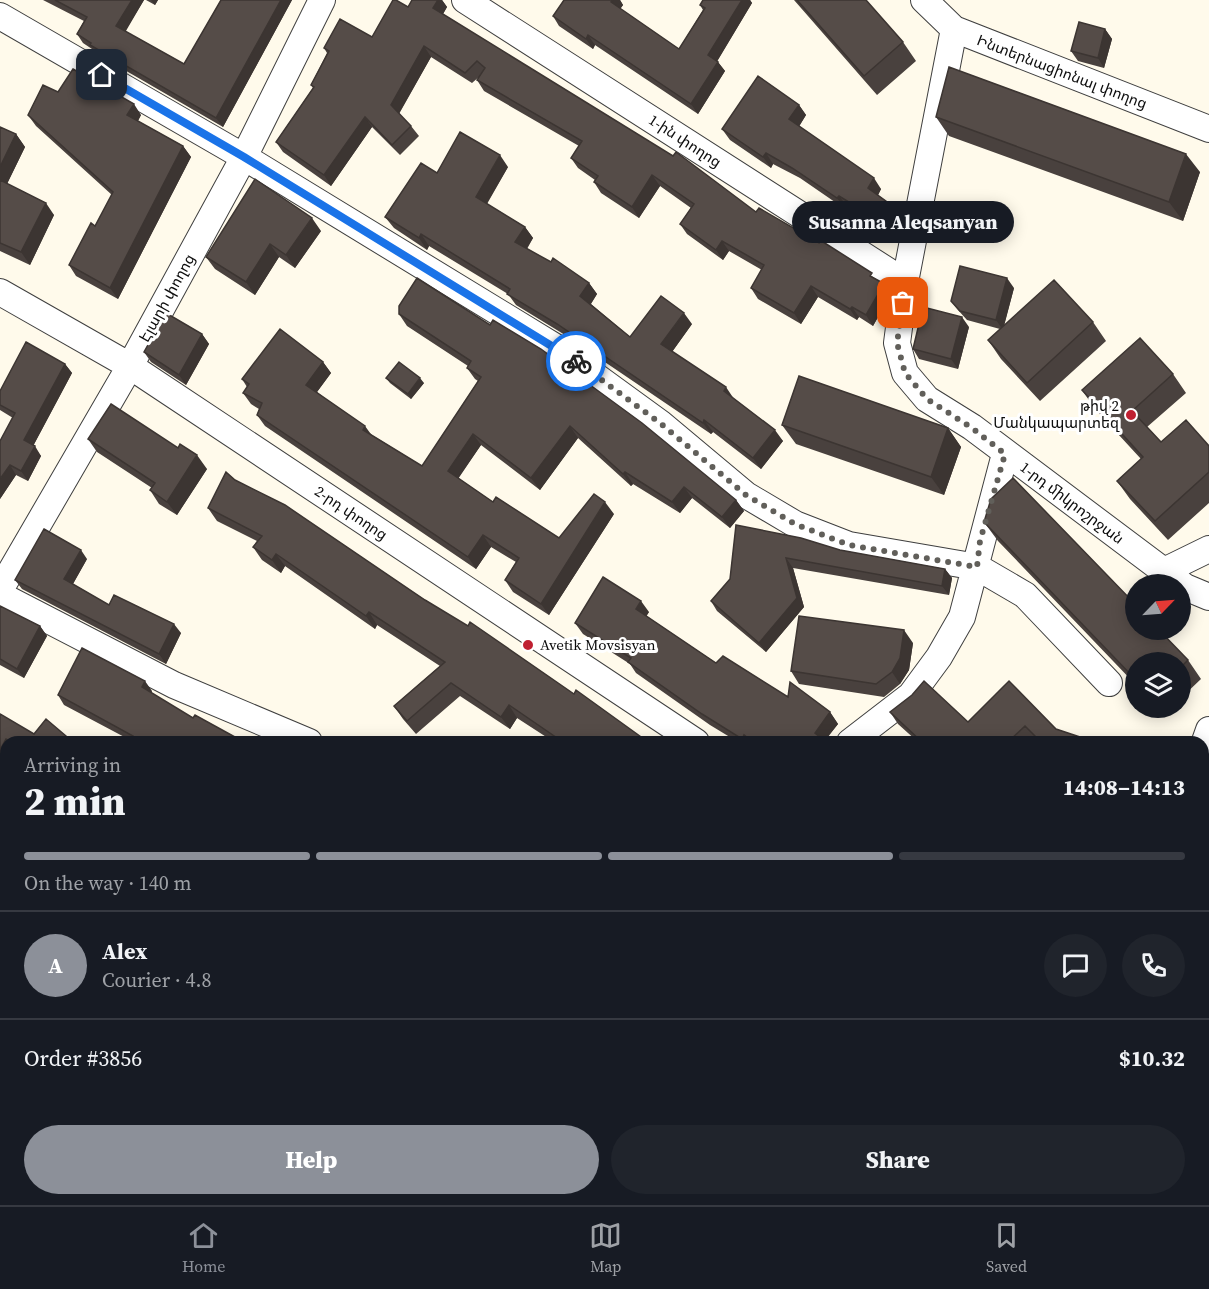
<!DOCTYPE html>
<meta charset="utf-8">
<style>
body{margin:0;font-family:"Source Serif 4","Noto Sans Armenian",serif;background:#20242c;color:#f1f3f6;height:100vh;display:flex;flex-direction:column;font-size:22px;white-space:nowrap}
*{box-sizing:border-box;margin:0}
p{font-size:20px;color:#9ea1a6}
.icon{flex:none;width:33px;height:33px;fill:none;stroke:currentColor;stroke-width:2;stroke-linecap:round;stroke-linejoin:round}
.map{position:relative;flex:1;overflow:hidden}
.panel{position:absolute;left:0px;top:736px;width:1209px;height:470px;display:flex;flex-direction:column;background:#171b24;border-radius:18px 18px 0 0;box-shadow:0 3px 15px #0003}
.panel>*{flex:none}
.needle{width:39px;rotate:65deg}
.tools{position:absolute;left:1125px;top:574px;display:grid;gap:12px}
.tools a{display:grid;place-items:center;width:66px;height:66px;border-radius:50%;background:#171b24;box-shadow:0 3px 15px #0003;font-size:30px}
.pin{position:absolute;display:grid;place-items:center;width:51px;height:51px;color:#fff;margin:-26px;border-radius:12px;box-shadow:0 3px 9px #0006}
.courier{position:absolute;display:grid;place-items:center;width:60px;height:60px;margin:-30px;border:4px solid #1a73e8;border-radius:50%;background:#fff;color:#222;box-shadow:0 2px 8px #0007}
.bubble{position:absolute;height:42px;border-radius:21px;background:#171b24;box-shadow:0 3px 15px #0003;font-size:20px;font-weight:800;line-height:42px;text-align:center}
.head em{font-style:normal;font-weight:800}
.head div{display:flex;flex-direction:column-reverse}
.head{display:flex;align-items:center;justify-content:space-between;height:102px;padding:0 24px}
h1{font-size:39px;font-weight:800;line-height:45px}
.bar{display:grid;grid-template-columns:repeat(4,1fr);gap:9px 6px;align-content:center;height:72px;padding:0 24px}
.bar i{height:8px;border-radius:4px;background:#363941}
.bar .active{background:#8c9099}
.bar p{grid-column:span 4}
.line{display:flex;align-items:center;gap:15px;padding:0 24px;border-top:2px solid #363941}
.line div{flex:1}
.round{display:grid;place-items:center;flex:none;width:63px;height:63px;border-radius:32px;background:#20242c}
.button{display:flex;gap:12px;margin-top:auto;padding:12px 24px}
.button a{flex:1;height:69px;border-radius:36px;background:#8c9099;color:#fff;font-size:24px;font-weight:800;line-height:69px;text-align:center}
.button a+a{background:#20242c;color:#f1f3f6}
.tab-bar{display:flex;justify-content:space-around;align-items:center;height:84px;border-top:2px solid #363941;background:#171b24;font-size:16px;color:#9ea1a6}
.tab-bar a{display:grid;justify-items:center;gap:3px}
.tab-bar .active{color:#8c9099}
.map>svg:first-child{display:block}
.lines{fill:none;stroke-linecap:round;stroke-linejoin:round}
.minor-casing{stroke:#3f3f3f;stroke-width:28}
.minor{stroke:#fff;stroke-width:26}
.wall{fill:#49413e}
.shaded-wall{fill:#3c3532}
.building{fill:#554c48;stroke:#3c3532;stroke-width:1.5}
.done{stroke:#615f5a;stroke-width:6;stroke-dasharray:0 10.8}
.route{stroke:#1a73e8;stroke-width:8}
.poi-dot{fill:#bf2031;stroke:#fff;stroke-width:2}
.labels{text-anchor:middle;stroke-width:6;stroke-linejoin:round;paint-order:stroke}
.street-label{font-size:15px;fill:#0c0c0c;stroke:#fff}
.poi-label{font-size:15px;fill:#0c0c0c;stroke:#fff;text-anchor:end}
</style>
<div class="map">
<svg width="1209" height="1205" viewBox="0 0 1209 1205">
<rect width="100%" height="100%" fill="#fffaeb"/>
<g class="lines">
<g class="minor-casing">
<path id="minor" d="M465,0L905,282
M924,0L954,29L1209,129
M0,16L244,157L557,348L660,423L746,495L795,524L849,545L977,567L1025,595L1109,683
M954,29L905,282L897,343L905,373L927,399L972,427L1185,587L1209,597
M0,292L130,366L696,742
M1164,571L1209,549
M0,590L130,366L244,157L322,0
M0,595L174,685L309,742
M850,742L911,695L939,657L962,617L1005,454
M1203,747L1209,730
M0,867L6,870
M0,1148L6,1152
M85,1200L93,1205
M592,1200L601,1205
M1078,1200V1205
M651,1205L656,1200"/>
</g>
<use href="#minor" class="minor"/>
</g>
<path class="wall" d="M43,0H144L125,31L184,64L221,0H292L223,127L97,54L92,49L83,43L77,34L84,21Z
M146,0H158L155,5Z
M412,0H442L447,7L443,14L756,212L877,280L888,293L887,301L873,326L859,317L857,320L818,297L801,324L758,299L751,288L762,270L729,251L723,260L687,234L680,224L691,208L660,186L639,218L601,193L594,182L595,180L578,168L571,158L579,146L484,91L477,80L480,76L472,83L431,57L399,114L411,126L419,136L400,155L372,127L331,186L283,152L276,142L313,88L311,85L327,53L324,48L372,37L408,7Z
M564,0H620L623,5L620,9L679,49L703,10L700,5L703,0H750L752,3L717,61L725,71L698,114L595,45L593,49L559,26L553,16Z
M794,0H866L903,42L916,61L877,95Z
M1105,29L1112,39L1104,68L1078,61L1071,51Z
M58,92L141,115L138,121L183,146L191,157L118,299L76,276L69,265L95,226L112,195L36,126L28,115Z
M799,105L806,115L799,126L881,189L878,195L894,207L902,217L890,234L847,206L845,209L800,178L773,164L771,168L730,140L722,129Z
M936,117L1200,172L1183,221L949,136Z
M0,127L16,134L25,147L7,184L54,215L30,265L0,251Z
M508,167L487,204L525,227L533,238L527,249L589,283L597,294L591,304L630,337L692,324L672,352L733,398L783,441L761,469L713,432L711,434L565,335L516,305L508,294L429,246L427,250L394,228L385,217L437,173Z
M321,231L295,268L279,257L255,295L215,269L206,257Z
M1014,288L1004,325L1093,322L1106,341L1040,401L1001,359L988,340L1000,329L967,320L958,310L951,301Z
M399,314L736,500L744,511L730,528L692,498L680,513L633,484L631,486L578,438L540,490L481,445L458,478L493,502L559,538L614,514L549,615L513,592L505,580L516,562L491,547L476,569L265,426L257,415L259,409L251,404L243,393L247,387L242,379L323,362L331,373L317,392L372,435L422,466L478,381L475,379L467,368L468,366L407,326Z
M969,327L958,369L919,359L913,349Z
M202,334L209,344L186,385L151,362L144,352Z
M65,364L72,373L33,446L41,456L28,481L16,475L0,499L13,418L0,410V391Z
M1173,374L1186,393L1147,427L1161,442L1209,446V503L1168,540L1130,499L1117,481L1141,459L1095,409L1082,390Z
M386,378L424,383L411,399L390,383Z
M782,425L948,428L961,447L944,495L796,444Z
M88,439L207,469L177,515L159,504L150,490L152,488L97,452Z
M235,480L574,694L648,742H554L517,718L510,729L460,696L416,734L403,719L394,706L440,666L377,625L375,629L285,566L281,573L262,560L253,547L257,541L217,521L208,508Z
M984,522L1188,660L1201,679L1180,699V663H1136V685L998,541Z
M736,525L840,550L945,569L952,578L949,595L793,568L804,607L766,652L717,611L711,601L730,579Z
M87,559L73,584L109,605L181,633L166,664L22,589L15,580Z
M0,606L40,626L47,636L24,678L0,665Z
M649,612L646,616L716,663L788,697L830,712L838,724L824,741L826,742H738L710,725L636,673L630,664L583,634L575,623Z
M913,643L909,670L900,684L884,697L799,684L791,671Z
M152,691L151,693L193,718L130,740L64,705L58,695Z
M1158,708H1171L1164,715Z
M890,712L968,722L1056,729L1095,742H1038L1033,738L1028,742H918L898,724Z
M1203,850L1209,853V925L1203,923Z
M0,891L6,894V996L0,993Z
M0,1055L6,1058V1110L0,1107Z
M1203,1138L1209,1141V1205H1191L1179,1200H1203Z
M427,1200H525L522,1205H436Z
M741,1200H859L860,1201L857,1205H749Z"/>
<path class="shaded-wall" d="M132,0H144L123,36L116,26Z
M151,0H158L155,5Z
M281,0H292L223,127L216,118Z
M438,0H442L447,7L440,19L433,8Z
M613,0H620L623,5L618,12L611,2Z
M742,0H750L752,3L715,65L708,55Z
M1105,29L1112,39L1104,68L1098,58Z
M588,35L595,45L593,49L586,39Z
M424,46L431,57L398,115L391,105Z
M718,62L725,71L698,114L691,104Z
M134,104L141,115L135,126L127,115Z
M799,105L806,115L797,130L789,119Z
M365,117L372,127L331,186L324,175Z
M16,134L25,147L4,190L0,185V167Z
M183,146L191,157L118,299L110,288Z
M766,153L773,164L771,168L763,157Z
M1186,154L1200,172L1183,221L1169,202Z
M500,155L508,167L484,208L476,197Z
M652,175L660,186L639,218L632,207Z
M874,178L881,189L876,199L868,188Z
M839,196L847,206L845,209L837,198Z
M46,203L54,215L30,265L21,252Z
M894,207L902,217L890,234L883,223Z
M312,218L321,231L295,268L286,255Z
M525,227L533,238L523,254L515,242Z
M421,234L429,246L427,250L419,238Z
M722,241L729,251L723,260L716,250Z
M270,244L279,257L255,295L246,282Z
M1007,278L1014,288L1003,330L996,320Z
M881,282L888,293L887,301L873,326L866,315Z
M589,283L597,294L588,308L580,296Z
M811,286L818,297L801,324L794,313Z
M852,307L859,317L857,320L850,309Z
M684,313L692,324L669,356L661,344Z
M962,317L969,327L958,369L951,359Z
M202,334L209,344L186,385L179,375Z
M323,362L331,373L314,396L306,385Z
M65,364L72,373L31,450L24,440Z
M420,378L424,383L411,399L408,394Z
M726,387L734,399L724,391Z
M704,420L713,432L711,434L703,423Z
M365,426L373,437L363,430Z
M570,426L578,438L540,490L531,478Z
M948,428L961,447L944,495L931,477Z
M775,430L783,441L761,469L753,458Z
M473,434L481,445L456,482L448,471Z
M35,446L41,456L28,481L21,471Z
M197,455L207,469L177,515L167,502Z
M10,465L16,475L0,499V479Z
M625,472L633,484L631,486L623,474Z
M684,487L692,498L680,513L672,502Z
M736,500L744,511L730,528L722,517Z
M605,502L614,514L549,615L541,604Z
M483,535L491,547L476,569L468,557Z
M81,550L87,559L70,589L64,579Z
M276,554L285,566L281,573L272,560Z
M786,558L793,568L804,607L766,652L759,643Z
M945,569L952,578L949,595L942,586Z
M641,601L649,612L644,620L636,609Z
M369,612L377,625L375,629L366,616Z
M174,624L181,633L166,664L159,654Z
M40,626L47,636L24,678L17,669Z
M904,630L913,643L909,670L900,684L892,672Z
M145,681L152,691L149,697L142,687Z
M509,705L517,718L510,729L501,717Z
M830,712L838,724L824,742L815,733Z
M744,735L749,742H745L742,739Z
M6,739L9,742H6V761L0,771V750Z
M4,1154L6,1156V1178L0,1188V1162Z
M507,1200H525L522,1205H509L506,1202Z
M842,1200H859L860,1201L857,1205H840Z
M1028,1200H1034L1037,1205H1028Z"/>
<path class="building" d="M55,0H132L116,26L184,64L221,0H281L216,118L90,45L91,43L77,34L87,17Z
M393,0H396L408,7L412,0H438L433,8L673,156L676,152L756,212L759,208L819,243L820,240L872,273L870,276L881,282L880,291L866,315L852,307L850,309L811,286L794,313L751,288L764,265L722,241L716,250L680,224L694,204L652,175L632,207L594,182L598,176L571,158L582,141L477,80L485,68L477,61L465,73L424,46L391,105L411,126L392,145L365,117L324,175L276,142L314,87L311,85L329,51L324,48L340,19L372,37Z
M564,0H613L611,2L679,49L705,8L700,5L703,0H742L708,55L718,62L691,104L588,35L586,39L553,16Z
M797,0H866L903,42L864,76Z
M1079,22L1105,29L1098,58L1071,51Z
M949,67L1186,154L1169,202L936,117Z
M73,69L134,104L127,115L183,146L110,288L69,265L91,223L95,226L113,192L28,115L43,85L58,92Z
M758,76L799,105L789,119L874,178L868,188L894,207L883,223L839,196L837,198L792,168L766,153L763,157L722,129Z
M0,127L16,134L0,167Z
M460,132L500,155L476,197L525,227L515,242L551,262L553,258L589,283L580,296L630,337L661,296L684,313L661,344L726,387L724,391L775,430L753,458L704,420L703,423L557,324L507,294L510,289L421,234L419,238L385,217L421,163L437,173Z
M255,179L312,218L286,255L270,244L246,282L206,257Z
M0,180L46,203L21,252L0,243Z
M960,266L1007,278L996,320L960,311L951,301Z
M417,278L490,325L493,320L541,349L642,423L736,500L722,517L684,487L672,502L625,472L623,474L570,426L531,478L473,434L448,471L493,502L496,497L559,538L594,494L605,502L541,604L505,580L519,558L483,535L468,557L257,415L262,403L243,393L249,384L242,379L280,329L323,362L306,385L365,426L363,430L422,466L481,377L467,368L471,361L399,314V306Z
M1054,280L1093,322L1027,383L988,340Z
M923,307L962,317L951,359L913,349Z
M166,313L202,334L179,375L144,352Z
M1140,338L1173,374L1132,411L1161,442L1186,420L1209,446V472L1155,521L1117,481L1143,457L1082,390Z
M26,342L65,364L24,440L35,446L21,471L10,465L0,479V441L15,413L0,405V391Z
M399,362L420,378L408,394L386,378Z
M799,376L948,428L931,477L782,425Z
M111,404L178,448L180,444L197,455L167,502L150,490L155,483L88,439Z
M226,472L235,480L285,505L425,600L468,626L470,622L574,694L576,690L648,742H563L509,705L501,717L451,683L407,721L394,706L445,662L369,612L366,616L276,554L272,560L253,547L262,536L208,508Z
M1013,478L1136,605V630H1159L1188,660L1180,668V663H1136V680L984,522L991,499Z
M736,525L801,538L840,550L945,569L942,586L786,558L797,598L759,643L711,601L730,579Z
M44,529L81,550L64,579L109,605L114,595L174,624L159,654L15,580Z
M603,577L641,601L636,609L716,663L723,656L788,697L790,682L830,712L815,733L826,742H753L744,735L742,739L702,714L628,662L631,658L575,623Z
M0,606L40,626L17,669L0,659Z
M799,616L904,630L900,658L892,672L876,684L791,671Z
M82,648L145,681L142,687L193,718L195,715L244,742H129L133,736L58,695Z
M924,681L968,722L1009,681L1056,729L1095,742H1041L1025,726L1008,742H922L890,712L912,695Z
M0,714L34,734L46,719L73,742H11L6,739L0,750Z
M1203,850L1209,853V913L1203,911Z
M0,891L6,894V989L0,986Z
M0,1055L6,1058V1100L4,1103L0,1101Z
M1203,1138L1209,1141V1200L1203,1198Z
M0,1154H4L0,1162Z
M242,1200H252L259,1205H239Z
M440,1200H507L506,1202L511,1205H449Z
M756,1200H842L840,1205H766Z
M982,1200H1028V1205H983Z"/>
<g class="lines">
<path class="done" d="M576,361L660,423L746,495L795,524L849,545L977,567L980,541L1005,454L972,428L927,399L905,373L897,343L903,303"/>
<path class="route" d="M102,75L244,157L576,361"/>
</g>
<g class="poi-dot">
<circle cx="1131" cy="415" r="6"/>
<circle cx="528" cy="645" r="6"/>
</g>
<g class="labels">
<g class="street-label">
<text transform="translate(1062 72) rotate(21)" y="5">Ինտերնացիոնալ փողոց</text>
<text transform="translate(685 141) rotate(33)" y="5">1-ին փողոց</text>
<text transform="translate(167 298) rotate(-61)" y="5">Էլարի փողոց</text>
<text transform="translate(1072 503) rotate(37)" y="5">1-րդ միկրոշրջան</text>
<text transform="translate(351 513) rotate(34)" y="5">2-րդ փողոց</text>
</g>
<g class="poi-label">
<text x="1119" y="411">թիվ 2<tspan x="1119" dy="17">Մանկապարտեզ</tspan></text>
<text x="540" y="650" text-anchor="start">Avetik Movsisyan</text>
</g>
</g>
</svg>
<div class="tools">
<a><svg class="needle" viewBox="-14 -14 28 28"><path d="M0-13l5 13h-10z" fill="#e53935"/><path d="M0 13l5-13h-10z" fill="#9ea1a6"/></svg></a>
<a><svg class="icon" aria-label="layers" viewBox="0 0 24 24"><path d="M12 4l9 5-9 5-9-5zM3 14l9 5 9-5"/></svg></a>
</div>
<div class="pin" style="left:903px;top:303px;background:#ea580c"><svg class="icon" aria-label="bag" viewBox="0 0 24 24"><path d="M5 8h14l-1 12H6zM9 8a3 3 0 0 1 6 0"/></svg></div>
<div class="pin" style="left:102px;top:75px;background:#1f2937"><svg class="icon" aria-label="home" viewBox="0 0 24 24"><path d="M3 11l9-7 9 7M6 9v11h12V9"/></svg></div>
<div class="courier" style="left:576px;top:361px"><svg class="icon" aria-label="bike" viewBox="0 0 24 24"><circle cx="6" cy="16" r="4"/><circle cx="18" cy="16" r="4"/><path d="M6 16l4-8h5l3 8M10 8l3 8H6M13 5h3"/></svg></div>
<div class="bubble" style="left:792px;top:201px;width:222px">Susanna Aleqsanyan</div>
<section class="panel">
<div class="head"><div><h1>2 min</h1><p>Arriving in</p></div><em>14:08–14:13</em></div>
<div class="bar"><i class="active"></i><i class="active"></i><i class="active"></i><i></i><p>On the way · 140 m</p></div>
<div class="line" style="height:108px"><b class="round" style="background:#8c9099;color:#fff">A</b><div><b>Alex</b><p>Courier · 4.8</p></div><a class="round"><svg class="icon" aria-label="chat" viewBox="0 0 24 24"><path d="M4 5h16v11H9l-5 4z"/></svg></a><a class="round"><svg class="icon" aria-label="phone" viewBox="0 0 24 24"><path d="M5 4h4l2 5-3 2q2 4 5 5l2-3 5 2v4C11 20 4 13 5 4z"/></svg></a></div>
<div class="line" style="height:78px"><div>Order #3856</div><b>$10.32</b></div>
<div class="button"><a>Help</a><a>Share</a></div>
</section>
</div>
<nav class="tab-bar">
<a class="active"><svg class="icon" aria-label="home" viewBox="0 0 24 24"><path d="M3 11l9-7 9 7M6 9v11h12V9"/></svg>Home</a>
<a><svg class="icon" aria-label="map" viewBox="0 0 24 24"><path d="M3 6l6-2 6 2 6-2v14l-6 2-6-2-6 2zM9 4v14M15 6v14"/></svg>Map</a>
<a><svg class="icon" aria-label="saved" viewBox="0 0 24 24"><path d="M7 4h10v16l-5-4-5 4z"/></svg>Saved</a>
</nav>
